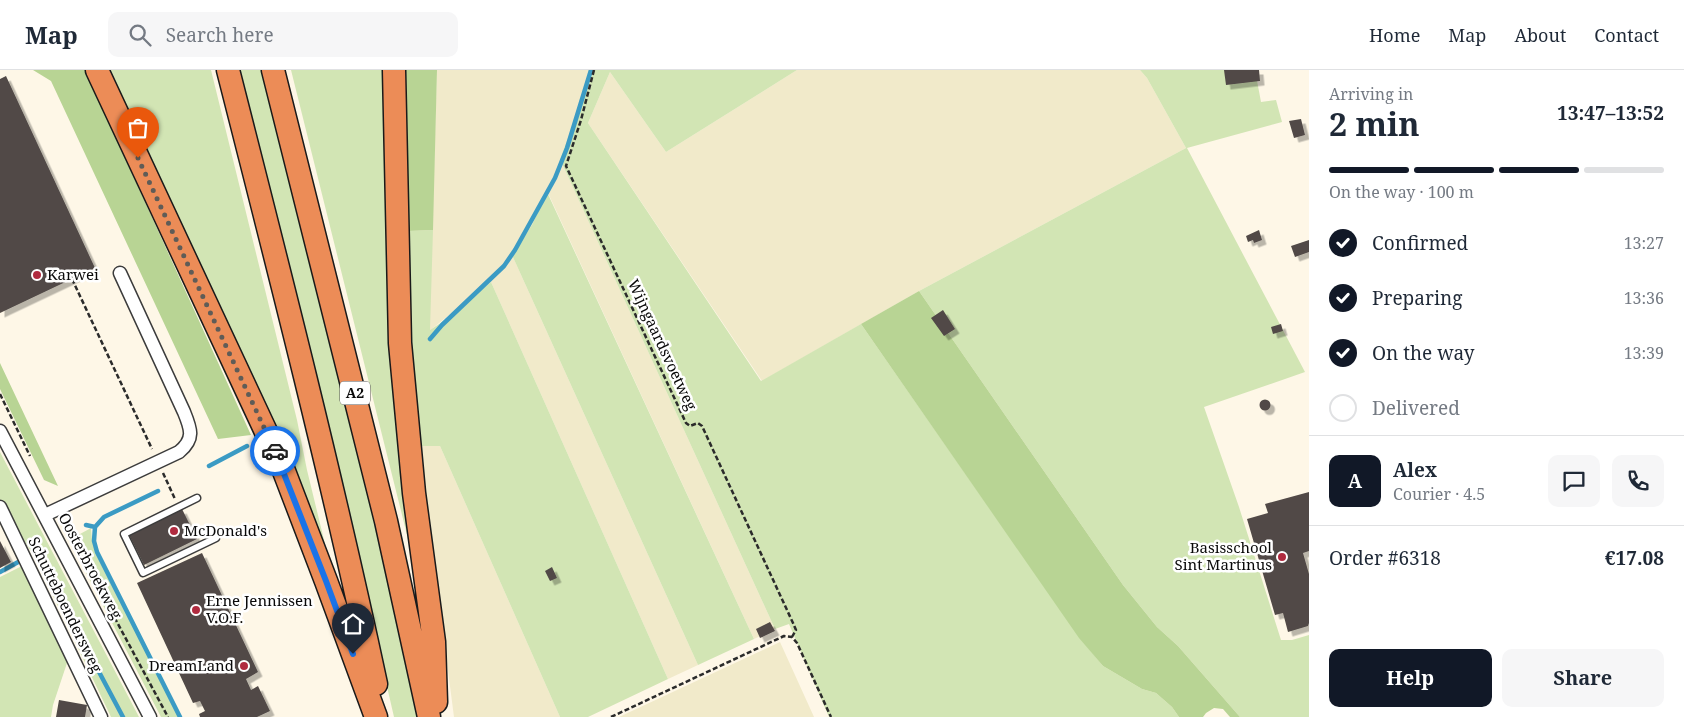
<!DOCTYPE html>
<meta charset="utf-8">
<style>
body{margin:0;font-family:"Noto Serif",serif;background:#f6f6f7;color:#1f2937;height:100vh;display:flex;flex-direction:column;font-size:19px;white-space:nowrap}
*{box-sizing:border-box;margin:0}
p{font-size:16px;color:#747a83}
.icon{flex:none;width:28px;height:28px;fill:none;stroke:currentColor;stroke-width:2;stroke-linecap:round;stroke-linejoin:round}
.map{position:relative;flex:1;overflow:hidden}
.side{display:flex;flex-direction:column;background:#fff;width:375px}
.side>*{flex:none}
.pin{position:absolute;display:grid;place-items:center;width:42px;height:42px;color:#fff;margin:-51px -21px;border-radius:50% 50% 50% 0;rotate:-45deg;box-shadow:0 0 5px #0007}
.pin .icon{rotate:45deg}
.courier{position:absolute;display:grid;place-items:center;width:50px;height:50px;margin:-25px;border:4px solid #1a73e8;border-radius:50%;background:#fff;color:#222;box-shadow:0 1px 6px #0007}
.overview em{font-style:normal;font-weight:700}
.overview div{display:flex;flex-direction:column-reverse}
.overview{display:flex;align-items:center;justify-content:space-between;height:85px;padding:0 20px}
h1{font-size:32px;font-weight:700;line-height:38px}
.bar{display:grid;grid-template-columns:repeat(4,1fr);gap:8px 5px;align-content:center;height:60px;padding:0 20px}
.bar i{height:6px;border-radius:4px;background:#e0e1e3}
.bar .active{background:#111827}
.bar p{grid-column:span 4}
.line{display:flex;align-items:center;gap:12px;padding:0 20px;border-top:1px solid #e0e1e3}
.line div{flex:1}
.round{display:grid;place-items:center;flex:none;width:52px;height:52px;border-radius:10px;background:#f6f6f7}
ol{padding:0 20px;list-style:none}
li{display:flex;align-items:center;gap:15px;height:55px}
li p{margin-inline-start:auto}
li .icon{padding:5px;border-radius:50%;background:#111827;color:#fff;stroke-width:4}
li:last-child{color:#747a83}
li i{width:28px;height:28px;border:2px solid #e0e1e3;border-radius:50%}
.button{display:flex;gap:10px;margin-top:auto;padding:10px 20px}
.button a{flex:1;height:58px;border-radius:10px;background:#111827;color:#fff;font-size:20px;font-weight:700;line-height:58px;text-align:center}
.button a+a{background:#f6f6f7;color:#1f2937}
header{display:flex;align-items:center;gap:30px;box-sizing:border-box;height:70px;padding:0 25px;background:#fff;border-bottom:1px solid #e0e1e3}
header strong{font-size:24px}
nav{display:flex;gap:28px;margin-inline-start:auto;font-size:18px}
.search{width:350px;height:45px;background:#f6f6f7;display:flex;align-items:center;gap:12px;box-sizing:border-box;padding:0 18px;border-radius:10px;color:#747a83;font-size:19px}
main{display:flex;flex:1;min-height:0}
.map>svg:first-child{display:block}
.farmland{fill:#f1eaca}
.green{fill:#d2e5b4}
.forest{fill:#b8d494}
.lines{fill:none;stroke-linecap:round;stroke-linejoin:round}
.stream{stroke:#3b9bc4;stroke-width:4.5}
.building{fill:#514a47;filter:url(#shadow)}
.service-casing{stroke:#3c3c3c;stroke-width:9}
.minor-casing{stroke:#3c3c3c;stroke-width:15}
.motorway-casing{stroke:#1a1a1a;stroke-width:25}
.path{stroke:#2b2b2b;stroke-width:2.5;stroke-dasharray:5 2.5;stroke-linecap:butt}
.service{stroke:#fff;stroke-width:6}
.minor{stroke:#fff;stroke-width:12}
.motorway{stroke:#ec8c57;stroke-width:22}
.done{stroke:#5f5c57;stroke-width:5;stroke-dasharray:0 9}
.route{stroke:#1a73e8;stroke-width:6}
.poi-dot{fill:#b02b3f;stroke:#fff;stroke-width:2}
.labels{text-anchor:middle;stroke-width:5;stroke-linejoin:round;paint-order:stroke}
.shield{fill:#fff;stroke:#535353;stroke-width:1}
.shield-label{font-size:14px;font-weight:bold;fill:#090909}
.poi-label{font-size:15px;fill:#090909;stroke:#fff;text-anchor:start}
.street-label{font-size:15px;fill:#090909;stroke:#fff}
</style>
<header>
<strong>Map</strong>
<div class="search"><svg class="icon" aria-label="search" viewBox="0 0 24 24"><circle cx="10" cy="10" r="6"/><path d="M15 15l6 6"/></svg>Search here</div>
<nav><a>Home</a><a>Map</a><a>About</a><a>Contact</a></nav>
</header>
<main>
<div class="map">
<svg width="1309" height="647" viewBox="0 0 1309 647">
<defs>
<filter id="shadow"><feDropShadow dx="4.5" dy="4.5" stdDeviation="0" flood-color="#0004"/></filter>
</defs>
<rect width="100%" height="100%" fill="#fef7e7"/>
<path class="farmland" d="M437,0H594L560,89L775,559L754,569L548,123L532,155L512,185L698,595L668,609L491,212L429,261Z
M797,0H1140L1147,8L1186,78L919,221L762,311L588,53L610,2L666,82Z
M419,376H440L560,647H454Z
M780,572L814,647H619Z"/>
<path class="green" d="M103,0H211L297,350L307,400L334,511Z
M238,0H262C278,68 298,134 315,201C353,349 386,498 419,647H394L362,508Z
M291,0H388L418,521L407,465Z
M594,0H797L666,82L610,2L588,53L761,311L861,254L1080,568L1103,596L1142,619L1156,623L1172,637L1179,647H829L789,554L775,559L560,89Z
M1140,0H1255L1261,32L1276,30L1282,52L1187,78L1305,302L1204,337L1239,437L1281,570H1292L1309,565V647H1240L1178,576L1157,557L1123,515L919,221L1186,78L1147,8Z
M547,122L754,569L698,595L512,185L532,155Z
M433,160L430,260L445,250L491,212L668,609L588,647H560L440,376H419L411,287L408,161Z
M0,382L139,647H111L35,488L0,431Z
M91,458L92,470L179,647H161L69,470Z
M22,496L68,590L53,635L51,647H0V507Z"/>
<path class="forest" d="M33,0H85L251,365L218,369L51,11Z
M406,0H437L433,160L408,161Z
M919,221L1123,515L1157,557L1178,576L1240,647H1230L1223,639L1214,638L1206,643L1203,647H1179L1172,637L1156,623L1142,619L1103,596L1079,568L861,254Z
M0,293L58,416L44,410L0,319Z"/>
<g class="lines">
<path class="stream" d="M430,269L442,255L504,196L515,180L555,108L567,78L591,0
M209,396L247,376
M86,455L95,457L104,447L158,421
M95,457L94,471L97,482L180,647
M0,502L20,491
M98,600L123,647"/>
</g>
<path class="building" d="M1224,0H1259L1260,11L1226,15Z
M6,6L95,198L0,243V9Z
M1301,49L1305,65L1294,68L1289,51Z
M1259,160L1262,170L1254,173L1253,170L1248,172L1246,166Z
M1309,170V182L1295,187L1291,176Z
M943,240L955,259L944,266L931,248Z
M1281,254L1283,261L1273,264L1271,257Z
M1259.5 335a5.5 5.5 0 1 1 11 0a5.5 5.5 0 1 1-11 0Z
M1309,422V481L1303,483L1309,504V553L1308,556L1288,562L1283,543L1275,545L1247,449L1268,443L1265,434Z
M182,439L197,469L144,495L129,465Z
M0,471L11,492L0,498Z
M202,483L258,602L246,609L251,620L258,616L270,641L257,647H200L199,644L205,641L200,631L193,633L137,513Z
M552,497L557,508L550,511L545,501Z
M770,552L775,561L760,568L756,559Z
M59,630L87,635L85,647H56Z"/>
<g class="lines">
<g class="service-casing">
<path id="service" d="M197,428L124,464L143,503L216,468"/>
</g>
<g class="minor-casing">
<path id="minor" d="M0,361L150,647
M0,437L101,647
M45,445L179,382C195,369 191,359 184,342L120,203"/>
</g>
<g class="motorway-casing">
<path id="motorway" d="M97,0L282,396L326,511L376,647
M228,0C280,204 332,408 376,614
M273,0L386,451L429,647
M394,0L400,273L414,423L434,572L436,632"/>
</g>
<path class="path" d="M594,0L581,50L566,96L686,353L690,356L698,353L702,356L793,553L796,560L792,567
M72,209L152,379
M0,324L30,386
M163,403L175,429
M111,541L168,647
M611,647L784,566L792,567L797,573L831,647"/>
<use href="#service" class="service"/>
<use href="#minor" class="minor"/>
<use href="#motorway" class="motorway"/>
</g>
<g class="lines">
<path class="done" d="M138,88L275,381"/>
<path class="route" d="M275,381L326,511L353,584"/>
</g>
<g class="poi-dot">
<circle cx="37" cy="205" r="5"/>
<circle cx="174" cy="461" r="5"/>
<circle cx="1282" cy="487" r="5"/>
<circle cx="196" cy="540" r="5"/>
<circle cx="244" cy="596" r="5"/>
</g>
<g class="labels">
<rect class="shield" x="340" y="311.5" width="30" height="23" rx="4"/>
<g class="shield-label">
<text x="355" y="328">A2</text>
</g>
<g class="poi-label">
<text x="47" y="210">Karwei</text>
<text x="184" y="466">McDonald's</text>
<text x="1272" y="483" text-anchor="end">Basisschool<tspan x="1272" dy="17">Sint Martinus</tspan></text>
<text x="206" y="536">Erne Jennissen<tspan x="206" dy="17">V.O.F.</tspan></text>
<text x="234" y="601" text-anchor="end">DreamLand</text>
</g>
<g class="street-label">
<text transform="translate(662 275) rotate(65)" y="5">Wijngaardsvoetweg</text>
<text transform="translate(90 496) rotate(62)" y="5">Oosterbroekweg</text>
<text transform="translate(65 535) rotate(64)" y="5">Schutteboendersweg</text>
</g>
</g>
</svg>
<div class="pin" style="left:138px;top:88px;background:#ea580c"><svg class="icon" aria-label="bag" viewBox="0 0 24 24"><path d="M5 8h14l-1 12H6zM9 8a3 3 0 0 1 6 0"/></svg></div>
<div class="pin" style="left:353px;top:584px;background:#1f2937"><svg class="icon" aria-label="home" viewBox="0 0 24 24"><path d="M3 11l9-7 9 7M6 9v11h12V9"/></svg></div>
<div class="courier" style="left:275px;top:381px"><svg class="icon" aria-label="car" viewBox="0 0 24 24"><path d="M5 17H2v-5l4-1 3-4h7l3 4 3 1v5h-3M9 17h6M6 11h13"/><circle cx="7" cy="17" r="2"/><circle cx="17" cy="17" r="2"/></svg></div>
</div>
<section class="side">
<div class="overview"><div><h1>2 min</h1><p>Arriving in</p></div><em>13:47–13:52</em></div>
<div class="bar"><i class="active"></i><i class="active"></i><i class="active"></i><i></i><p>On the way · 100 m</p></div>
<ol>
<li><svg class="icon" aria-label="check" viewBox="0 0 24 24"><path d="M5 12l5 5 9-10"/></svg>Confirmed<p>13:27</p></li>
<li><svg class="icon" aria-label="check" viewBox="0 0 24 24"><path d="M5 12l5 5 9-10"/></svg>Preparing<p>13:36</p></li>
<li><svg class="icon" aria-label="check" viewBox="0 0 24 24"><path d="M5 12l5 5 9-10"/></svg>On the way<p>13:39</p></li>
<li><i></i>Delivered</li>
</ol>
<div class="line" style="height:90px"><b class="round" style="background:#111827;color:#fff">A</b><div><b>Alex</b><p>Courier · 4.5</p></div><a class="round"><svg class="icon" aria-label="chat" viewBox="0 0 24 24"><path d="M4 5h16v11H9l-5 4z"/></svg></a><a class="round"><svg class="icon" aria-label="phone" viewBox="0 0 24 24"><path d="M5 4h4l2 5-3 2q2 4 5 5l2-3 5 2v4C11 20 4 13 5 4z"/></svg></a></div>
<div class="line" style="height:65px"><div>Order #6318</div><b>€17.08</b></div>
<div class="button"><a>Help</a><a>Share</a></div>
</section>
</main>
